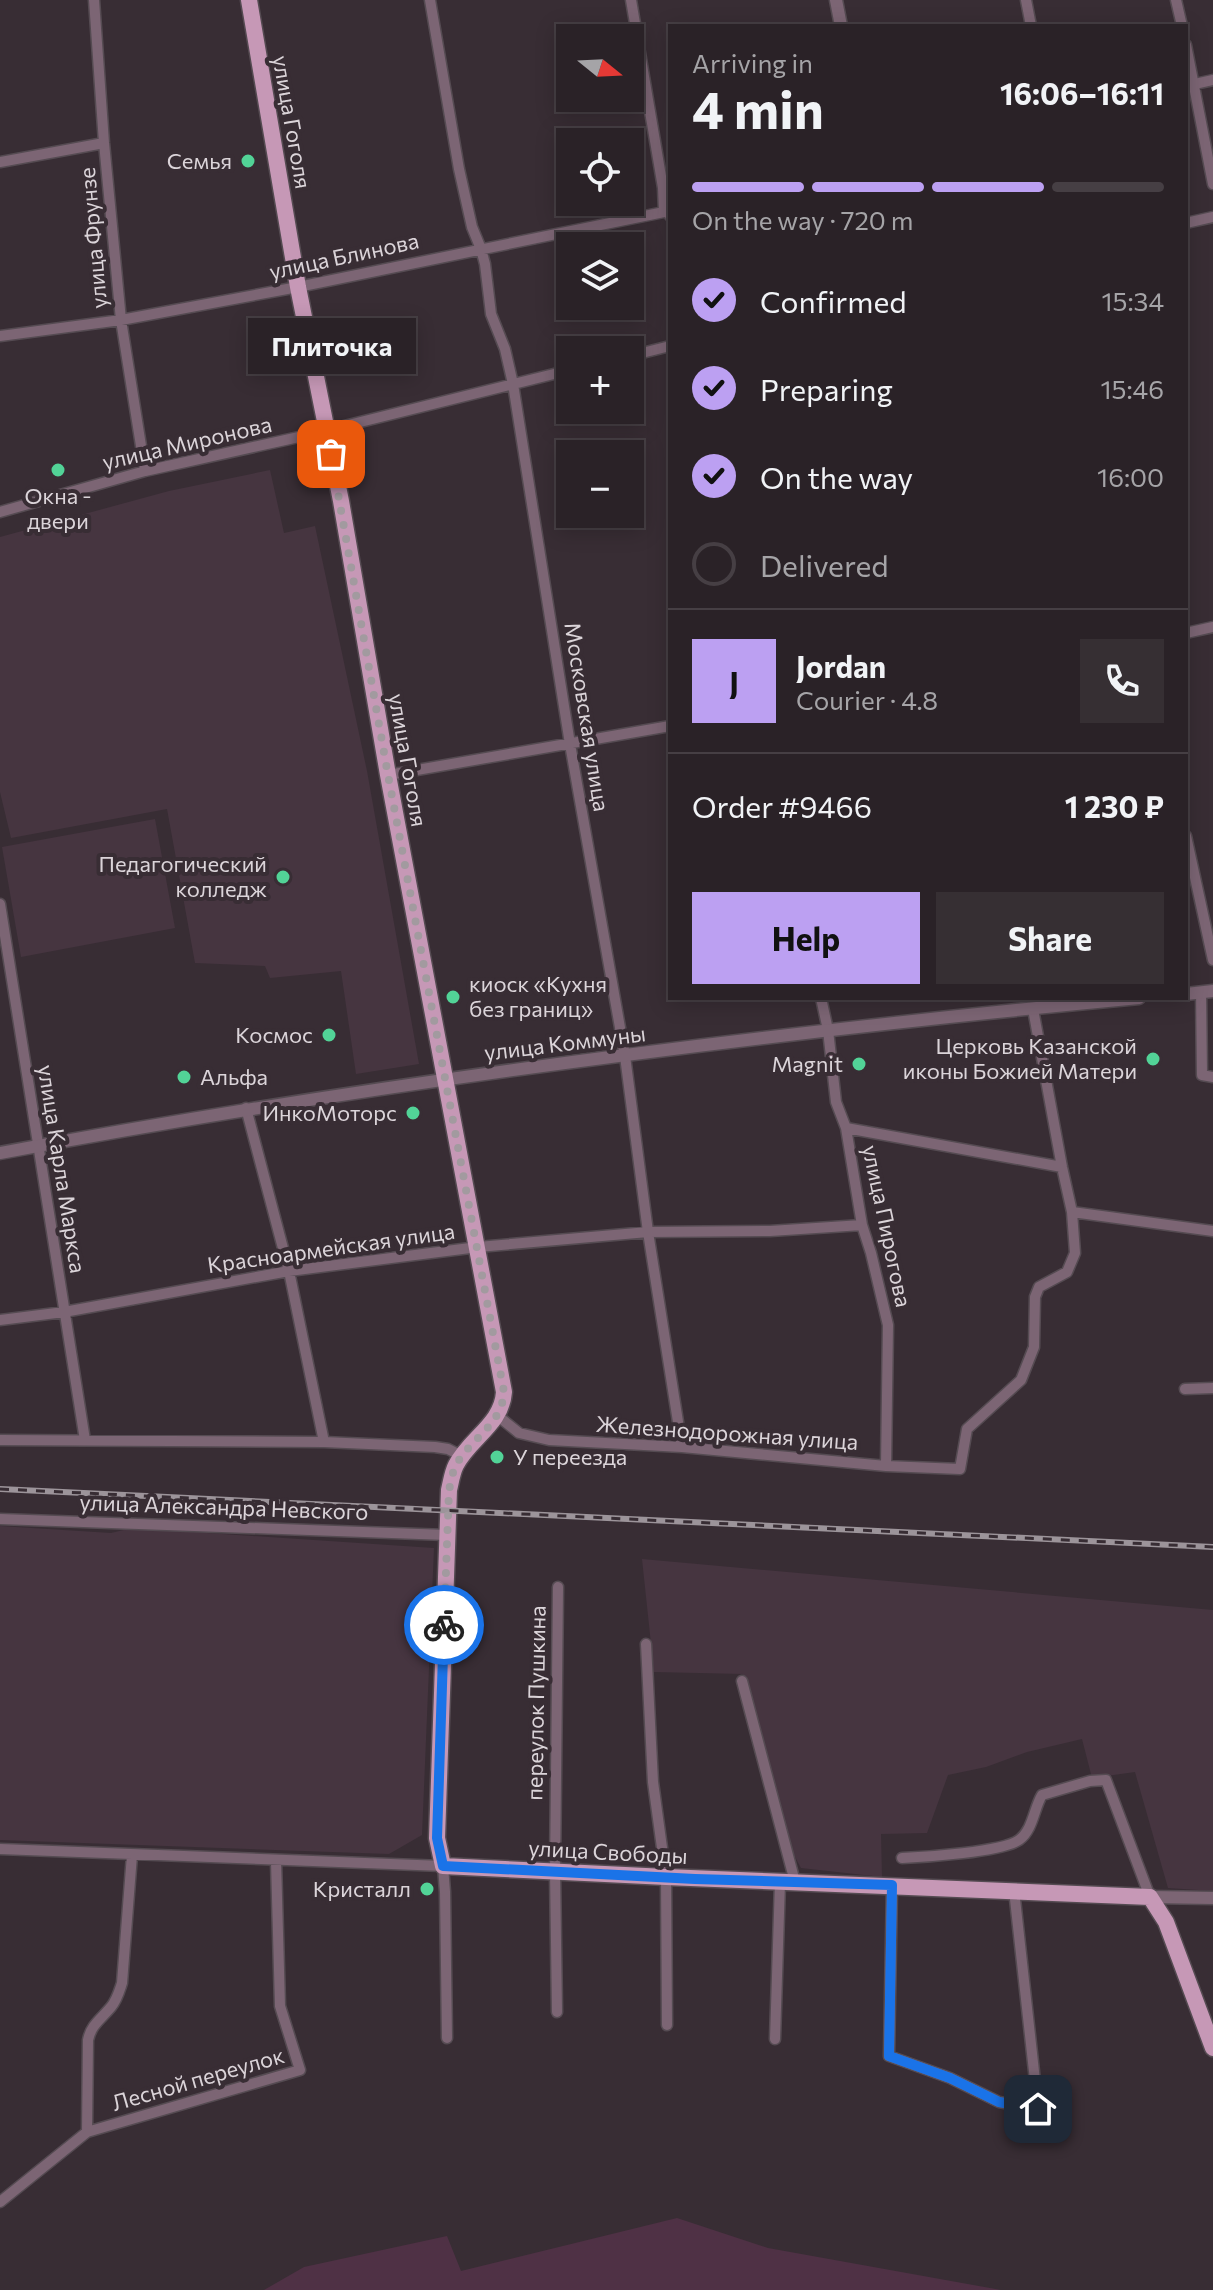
<!DOCTYPE html>
<meta charset="utf-8">
<style>
body{margin:0;font-family:Commissioner,sans-serif;background:#362f33;color:#f1f3f6;height:100vh;display:flex;flex-direction:column;font-size:30px;white-space:nowrap}
*{box-sizing:border-box;margin:0}
p{font-size:26px;color:#a5a4a7}
.icon{flex:none;width:44px;height:44px;fill:none;stroke:currentColor;stroke-width:2;stroke-linecap:round;stroke-linejoin:round}
.map{position:relative;flex:1;overflow:hidden}
.panel{position:absolute;left:668px;top:24px;width:520px;height:976px;display:flex;flex-direction:column;background:#2a2227;border-radius:0px;box-shadow:0 4px 20px #0003,0 0 0 2px #463f44}
.panel>*{flex:none}
.needle{width:52px;rotate:108deg}
.controls{position:absolute;left:556px;top:24px;display:grid;gap:16px}
.controls a{display:grid;place-items:center;width:88px;height:88px;border-radius:0px;background:#2a2227;box-shadow:0 4px 20px #0003,0 0 0 2px #463f44;font-size:40px}
.pin{position:absolute;display:grid;place-items:center;width:68px;height:68px;color:#fff;margin:-34px;border-radius:16px;box-shadow:0 4px 12px #0006}
.courier{position:absolute;display:grid;place-items:center;width:80px;height:80px;margin:-40px;border:6px solid #1a73e8;border-radius:50%;background:#fff;color:#222;box-shadow:0 2px 10px #0007}
.bubble{position:absolute;height:56px;border-radius:0px;background:#2a2227;box-shadow:0 4px 20px #0003,0 0 0 2px #463f44;font-size:26px;font-weight:700;line-height:56px;text-align:center}
.overview em{font-style:normal;font-weight:700}
.overview div{display:flex;flex-direction:column-reverse}
.overview{display:flex;align-items:center;justify-content:space-between;height:136px;padding:0 24px}
h1{font-size:52px;font-weight:700;line-height:60px}
.bar{display:grid;grid-template-columns:repeat(4,1fr);gap:12px 8px;align-content:center;height:96px;padding:0 24px}
.bar i{height:10px;border-radius:6px;background:#463f44}
.bar .on{background:#bca0f2}
.bar p{grid-column:span 4}
.line{display:flex;align-items:center;gap:20px;padding:0 24px;border-top:2px solid #463f44}
.line div{flex:1}
.round{display:grid;place-items:center;flex:none;width:84px;height:84px;border-radius:0px;background:#362f33}
ol{padding:0 24px;list-style:none}
li{display:flex;align-items:center;gap:24px;height:88px}
li p{margin-inline-start:auto}
li .icon{padding:8px;border-radius:50%;background:#bca0f2;color:#111;stroke-width:4}
li:last-child{color:#a5a4a7}
li i{width:44px;height:44px;border:4px solid #463f44;border-radius:50%}
.primary-button{display:flex;gap:16px;margin-top:auto;padding:16px 24px}
.primary-button a{flex:1;height:92px;border-radius:0px;background:#bca0f2;color:#111;font-size:32px;font-weight:700;line-height:92px;text-align:center}
.primary-button a+a{background:#362f33;color:#f1f3f6}
.map>svg:first-child{display:block}
.built{fill:#463540}
.green{fill:#4f3145}
.lines{fill:none;stroke-linecap:round;stroke-linejoin:round}
.minor-casing{stroke:#554b52;stroke-width:13}
.tertiary-casing{stroke:#554b52;stroke-width:15}
.primary-casing{stroke:#554b52;stroke-width:19}
.minor{stroke:#7c6574;stroke-width:10}
.tertiary{stroke:#7c6574;stroke-width:12}
.primary{stroke:#c698b6;stroke-width:16}
.rail-casing{stroke:#9c949a;stroke-width:6}
.rail{stroke:#382d34;stroke-width:3;stroke-dasharray:9;stroke-linecap:butt}
.done{stroke:#a29a9f;stroke-width:8;stroke-dasharray:0 14.4}
.route{stroke:#1a73e8;stroke-width:10}
.poi-dot{fill:#52d397;stroke:#382d34;stroke-width:3}
.labels{text-anchor:middle;stroke-width:8;stroke-linejoin:round;paint-order:stroke}
.street-label{font-size:22px;fill:#dbd4d9;stroke:#382d34}
.poi-label{font-size:22px;fill:#dbd4d9;stroke:#382d34;text-anchor:end}
</style>
<div class="map">
<svg width="1213" height="2290" viewBox="0 0 1213 2290">
<rect width="100%" height="100%" fill="#382d34"/>
<path class="built" d="M270,470L284,533L315,526L367,771L419,1064L356,1074L341,971L270,978L265,966L195,963L167,809L11,838L0,792V537L169,491Z
M155,819L175,928L21,957L2,847Z
M0,1526L111,1533L132,1528L434,1548L422,1835L389,1854L0,1840Z
M642,1559L1213,1610V1891L1168,1888L1135,1772L1092,1778L1082,1739L1027,1752L986,1767L948,1775L927,1833L881,1834L882,1877L801,1868L787,1842L743,1674L654,1672Z"/>
<path class="green" d="M677,2218L768,2248L1001,2290H264L304,2267L447,2236L461,2271Z"/>
<g class="lines">
<g class="minor-casing">
<path id="minor" d="M94,0L104,143L121,320L145,471
M430,0L459,169L472,227L481,249L485,264L491,314L505,349L513,384L570,744L625,1056L648,1232L682,1447
M631,0L663,188L670,216
M1026,0L1031,26
M1176,0L1182,26
M1186,45L1213,184
M1186,86L1213,80
M0,162L104,143
M1186,223L1213,217
M0,336L121,320L298,287L664,212L663,188L670,189
M630,356L670,346
M0,512L145,471L308,435L570,370
M1186,633L1213,627
M388,775L670,726
M1186,836L1213,960
M0,904L85,1440
M1201,992L1202,1075L1213,1077
M821,998L828,1030L836,1102L846,1128L862,1225L871,1253L888,1325L886,1466
M246,1108L289,1271L324,1442
M846,1128L1062,1167
M1072,1212L1213,1231
M0,1320L64,1312L289,1271L478,1247L648,1232L770,1231L862,1225
M1185,1389L1213,1388
M498,1416L519,1433L549,1440L682,1447L886,1466L960,1469L967,1429L1021,1380L1034,1347L1035,1297L1039,1287L1067,1272L1075,1253L1072,1212L1062,1167L1033,1009
M0,1440L324,1442L435,1447L448,1449L462,1456
M0,1519L447,1535
M646,1644L653,1782L666,1877L667,2025
M742,1681L795,1882
M0,1849L443,1866L445,1892L447,2038
M902,1858C925,1857 1002,1852 1019,1840C1033,1830 1034,1808 1042,1795L1090,1781L1106,1780L1150,1897
M892,1885L889,2056L950,2078L999,2102L1038,2109
M1014,1890L1041,2135
M557,2012L555,1872L558,1587
M775,2039L780,1882
M87,2132L88,2040C91,2025 101,2019 111,2007C117,2000 119,1992 122,1983L132,1855
M0,2202L87,2132L300,2070L280,2006L276,1861"/>
</g>
<g class="tertiary-casing">
<path id="tertiary" d="M836,0L841,26
M1186,994L1213,991
M0,1153C377,1082 758,1034 1139,998
M1150,1897L1213,1898"/>
</g>
<g class="primary-casing">
<path id="primary" d="M249,0L298,287L341,501L388,775L504,1392C502,1424 470,1438 456,1465C452,1473 451,1482 449,1490L437,1838L443,1866L666,1877L1150,1897L1166,1922L1213,2048"/>
</g>
<use href="#minor" class="minor"/>
<use href="#tertiary" class="tertiary"/>
<use href="#primary" class="primary"/>
<g class="rail-casing">
<path id="rail" d="M0,1489L1213,1547"/>
</g>
<use href="#rail" class="rail"/>
</g>
<g class="lines">
<path class="done" d="M331,454L388,775L504,1392C502,1425 471,1438 456,1465C452,1473 451,1482 449,1490L444,1625"/>
<path class="route" d="M444,1625L437,1838L443,1866L695,1879L892,1885L889,2056L950,2078L999,2102L1038,2109"/>
</g>
<g class="poi-dot">
<circle cx="248" cy="161" r="8"/>
<circle cx="58" cy="470" r="8"/>
<circle cx="283" cy="877" r="8"/>
<circle cx="453" cy="997" r="8"/>
<circle cx="329" cy="1035" r="8"/>
<circle cx="1153" cy="1059" r="8"/>
<circle cx="859" cy="1064" r="8"/>
<circle cx="184" cy="1077" r="8"/>
<circle cx="413" cy="1113" r="8"/>
<circle cx="497" cy="1457" r="8"/>
<circle cx="427" cy="1889" r="8"/>
</g>
<g class="labels">
<g class="street-label">
<text transform="translate(292 122) rotate(80)" y="8">улица Гоголя</text>
<text transform="translate(93 238) rotate(-95)" y="8">улица Фрунзе</text>
<text transform="translate(344 256) rotate(-12)" y="8">улица Блинова</text>
<text transform="translate(187 443) rotate(-13)" y="8">улица Миронова</text>
<text transform="translate(587 717) rotate(81)" y="8">Московская улица</text>
<text transform="translate(408 760) rotate(80)" y="8">улица Гоголя</text>
<text transform="translate(565 1043) rotate(-7)" y="8">улица Коммуны</text>
<text transform="translate(62 1169) rotate(81)" y="8">улица Карла Маркса</text>
<text transform="translate(887 1226) rotate(78)" y="8">улица Пирогова</text>
<text transform="translate(331 1248) rotate(-8)" y="8">Красноармейская улица</text>
<text transform="translate(727 1433) rotate(4)" y="8">Железнодорожная улица</text>
<text transform="translate(224 1507) rotate(2)" y="8">улица Александра Невского</text>
<text transform="translate(536 1703) rotate(-89)" y="8">переулок Пушкина</text>
<text transform="translate(608 1852) rotate(3)" y="8">улица Свободы</text>
<text transform="translate(198 2079) rotate(-16)" y="8">Лесной переулок</text>
</g>
<g class="poi-label">
<text x="232" y="169">Семья</text>
<text x="58" y="504" text-anchor="middle">Окна -<tspan x="58" dy="25">двери</tspan></text>
<text x="267" y="872">Педагогический<tspan x="267" dy="25">колледж</tspan></text>
<text x="469" y="992" text-anchor="start">киоск «Кухня<tspan x="469" dy="25">без границ»</tspan></text>
<text x="313" y="1043">Космос</text>
<text x="1137" y="1054">Церковь Казанской<tspan x="1137" dy="25">иконы Божией Матери</tspan></text>
<text x="843" y="1072">Magnit</text>
<text x="200" y="1085" text-anchor="start">Альфа</text>
<text x="397" y="1121">ИнкоМоторс</text>
<text x="513" y="1465" text-anchor="start">У переезда</text>
<text x="411" y="1897">Кристалл</text>
</g>
</g>
</svg>
<div class="controls">
<a><svg class="needle" viewBox="-14 -14 28 28"><path d="M0-13l5 13h-10z" fill="#e53935"/><path d="M0 13l5-13h-10z" fill="#a5a4a7"/></svg></a>
<a><svg class="icon" aria-label="locate" viewBox="0 0 24 24"><circle cx="12" cy="12" r="6"/><path d="M12 2v4M12 18v4M2 12h4M18 12h4"/></svg></a>
<a><svg class="icon" aria-label="layers" viewBox="0 0 24 24"><path d="M12 4l9 5-9 5-9-5zM3 14l9 5 9-5"/></svg></a>
<a>+</a>
<a>−</a>
</div>
<div class="pin" style="left:331px;top:454px;background:#ea580c"><svg class="icon" aria-label="bag" viewBox="0 0 24 24"><path d="M5 8h14l-1 12H6zM9 8a3 3 0 0 1 6 0"/></svg></div>
<div class="pin" style="left:1038px;top:2109px;background:#1f2937"><svg class="icon" aria-label="home" viewBox="0 0 24 24"><path d="M3 11l9-7 9 7M6 9v11h12V9"/></svg></div>
<div class="courier" style="left:444px;top:1625px"><svg class="icon" aria-label="bike" viewBox="0 0 24 24"><circle cx="6" cy="16" r="4"/><circle cx="18" cy="16" r="4"/><path d="M6 16l4-8h5l3 8M10 8l3 8H6M13 5h3"/></svg></div>
<div class="bubble" style="left:248px;top:318px;width:168px">Плиточка</div>
<section class="panel">
<div class="overview"><div><h1>4 min</h1><p>Arriving in</p></div><em>16:06–16:11</em></div>
<div class="bar"><i class="on"></i><i class="on"></i><i class="on"></i><i></i><p>On the way · 720 m</p></div>
<ol>
<li><svg class="icon" aria-label="check" viewBox="0 0 24 24"><path d="M5 12l5 5 9-10"/></svg>Confirmed<p>15:34</p></li>
<li><svg class="icon" aria-label="check" viewBox="0 0 24 24"><path d="M5 12l5 5 9-10"/></svg>Preparing<p>15:46</p></li>
<li><svg class="icon" aria-label="check" viewBox="0 0 24 24"><path d="M5 12l5 5 9-10"/></svg>On the way<p>16:00</p></li>
<li><i></i>Delivered</li>
</ol>
<div class="line" style="height:144px"><b class="round" style="background:#bca0f2;color:#111">J</b><div><b>Jordan</b><p>Courier · 4.8</p></div><a class="round"><svg class="icon" aria-label="phone" viewBox="0 0 24 24"><path d="M5 4h4l2 5-3 2q2 4 5 5l2-3 5 2v4C11 20 4 13 5 4z"/></svg></a></div>
<div class="line" style="height:104px"><div>Order #9466</div><b>1 230 ₽</b></div>
<div class="primary-button"><a>Help</a><a>Share</a></div>
</section>
</div>
